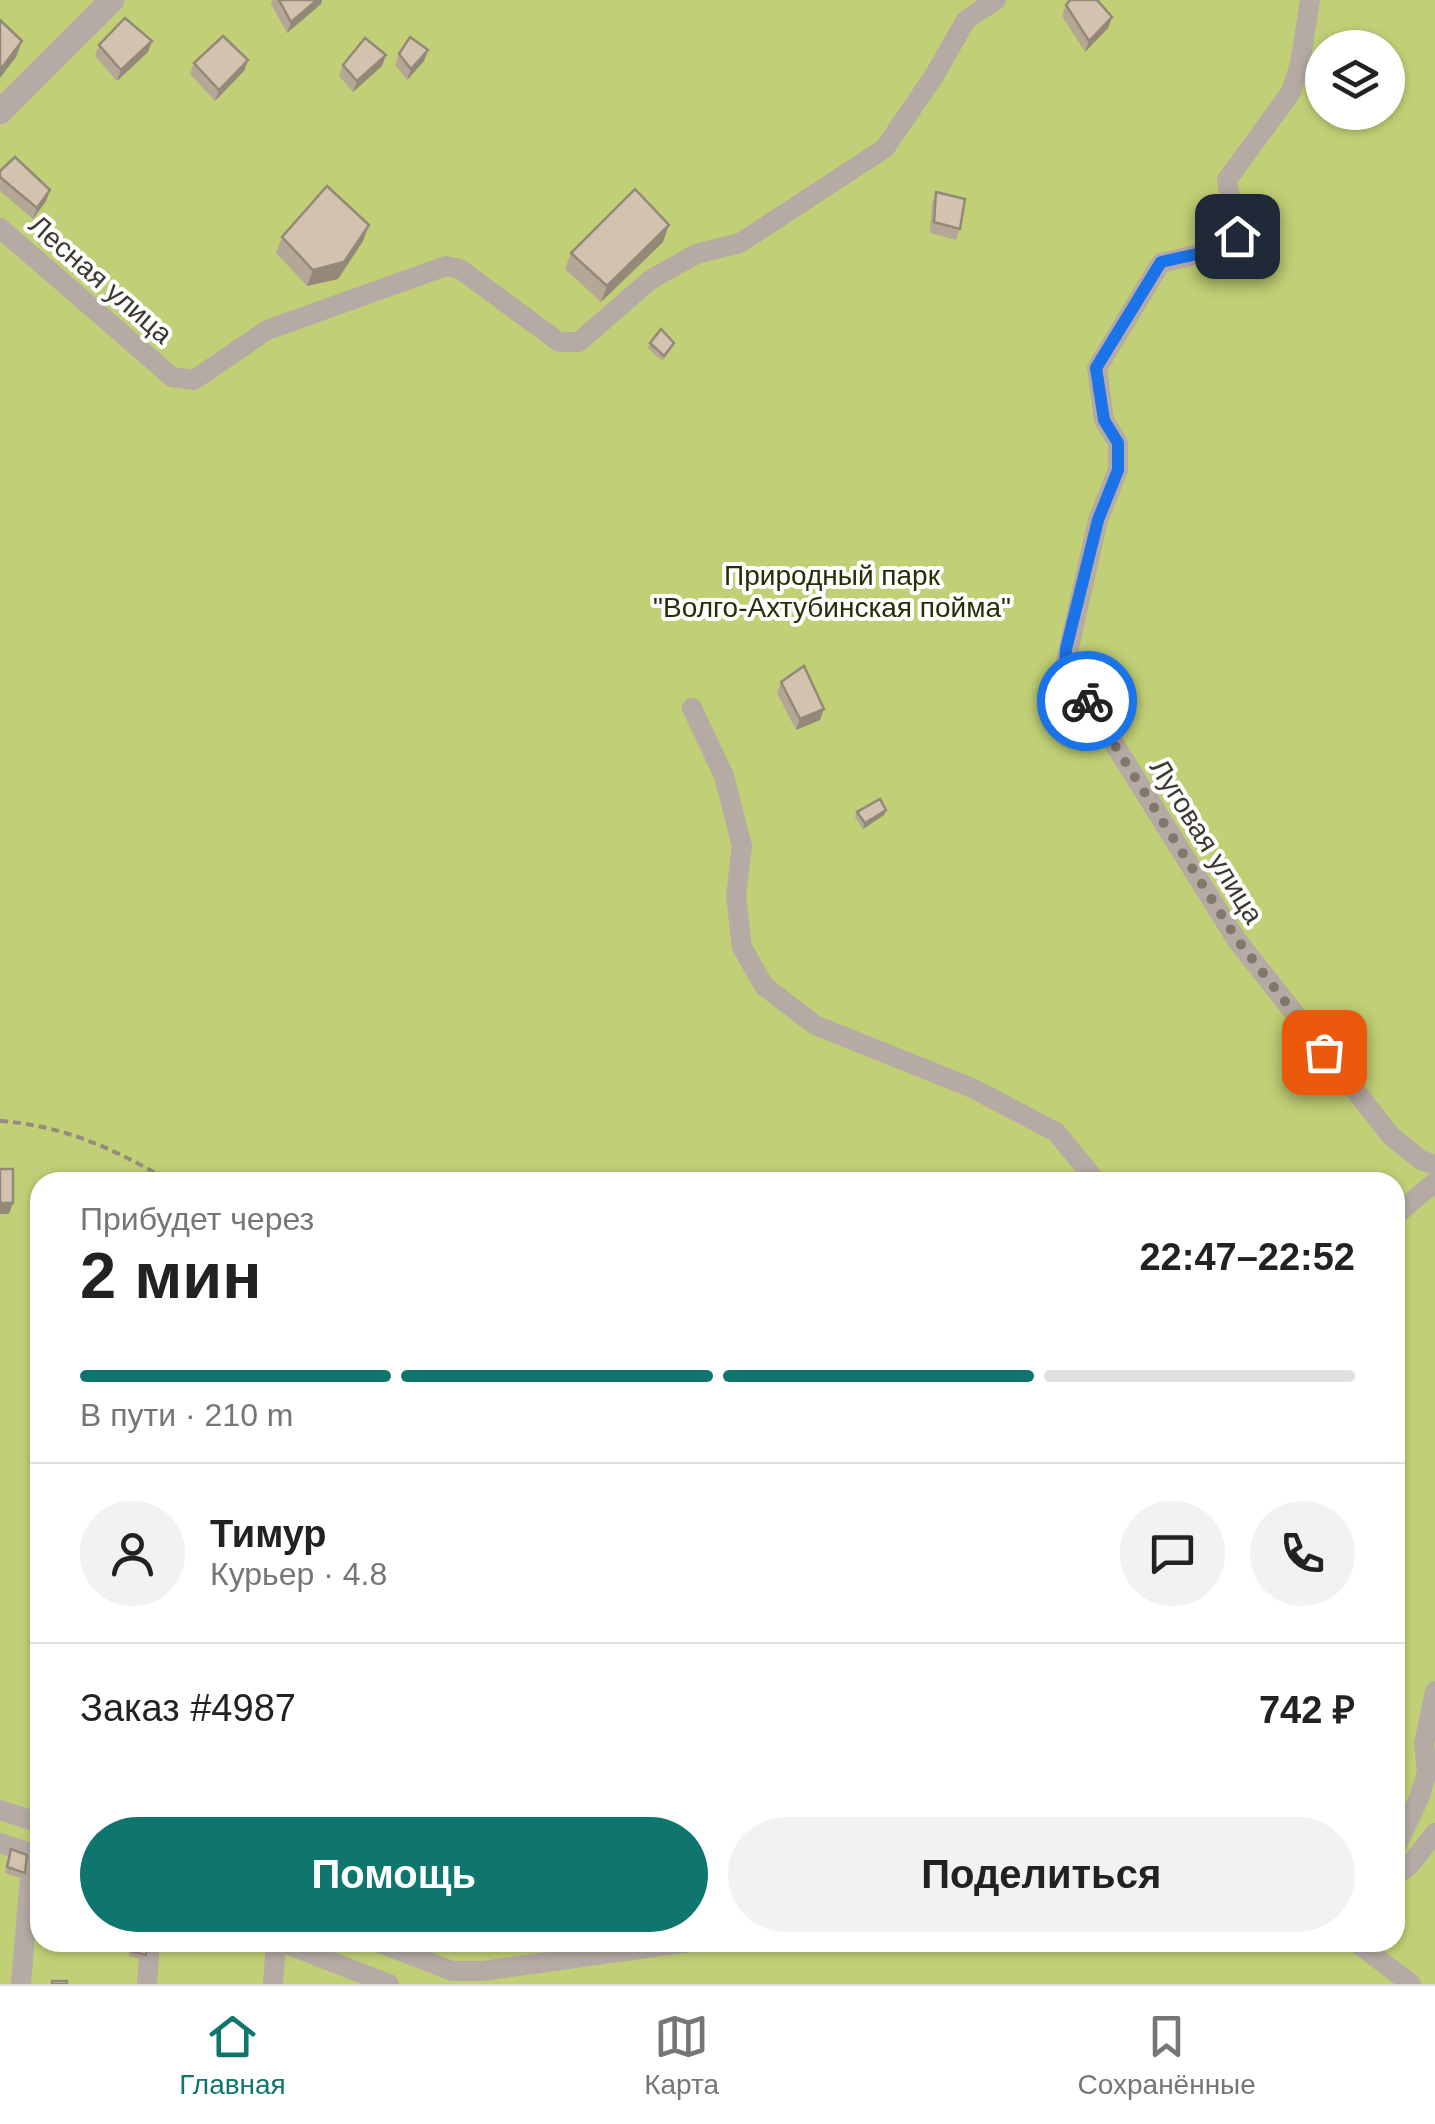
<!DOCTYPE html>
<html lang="ru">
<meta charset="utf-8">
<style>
body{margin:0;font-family:Arial,sans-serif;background:#f2f2f2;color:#222;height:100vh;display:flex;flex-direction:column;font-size:38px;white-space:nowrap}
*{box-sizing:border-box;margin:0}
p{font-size:32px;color:#767676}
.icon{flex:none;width:55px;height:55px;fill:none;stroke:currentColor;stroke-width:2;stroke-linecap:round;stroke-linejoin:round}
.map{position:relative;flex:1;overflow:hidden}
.details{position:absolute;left:30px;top:1172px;width:1375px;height:780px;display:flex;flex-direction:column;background:#fff;border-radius:30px;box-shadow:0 2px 8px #0004}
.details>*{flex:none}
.fabs{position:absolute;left:1305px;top:30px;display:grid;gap:20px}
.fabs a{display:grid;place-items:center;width:100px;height:100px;border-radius:50%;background:#fff;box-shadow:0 2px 8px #0004;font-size:50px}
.pin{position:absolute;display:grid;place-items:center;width:85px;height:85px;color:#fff;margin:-42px;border-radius:20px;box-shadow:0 5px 15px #0006}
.courier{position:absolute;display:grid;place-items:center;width:100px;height:100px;margin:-50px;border:8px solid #1a73e8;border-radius:50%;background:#fff;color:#222;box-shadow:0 2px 12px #0007}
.headline em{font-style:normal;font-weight:800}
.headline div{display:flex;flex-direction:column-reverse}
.headline{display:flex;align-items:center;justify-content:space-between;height:170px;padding:0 50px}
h1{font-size:65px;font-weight:800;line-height:75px}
.bar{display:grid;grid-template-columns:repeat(4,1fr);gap:15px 10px;align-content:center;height:120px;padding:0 50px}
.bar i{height:12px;border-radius:8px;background:#e0e0e0}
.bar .selected{background:#0f766e}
.bar p{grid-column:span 4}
.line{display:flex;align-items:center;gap:25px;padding:0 50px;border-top:2px solid #e0e0e0}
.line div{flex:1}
.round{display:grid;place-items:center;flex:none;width:105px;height:105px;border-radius:52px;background:#f2f2f2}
.button{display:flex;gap:20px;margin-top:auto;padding:20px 50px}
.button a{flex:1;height:115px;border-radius:60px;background:#0f766e;color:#fff;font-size:40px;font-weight:800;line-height:115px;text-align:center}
.button a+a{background:#f2f2f2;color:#222}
.tab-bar{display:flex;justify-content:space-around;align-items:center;height:140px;border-top:2px solid #e0e0e0;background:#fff;font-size:28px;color:#767676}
.tab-bar a{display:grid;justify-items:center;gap:5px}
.tab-bar .selected{color:#0f766e}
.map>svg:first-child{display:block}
.green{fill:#c1d076;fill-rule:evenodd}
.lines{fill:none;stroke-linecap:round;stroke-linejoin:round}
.path{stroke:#958b7e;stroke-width:4;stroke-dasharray:8 5;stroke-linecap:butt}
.minor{stroke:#b5aba4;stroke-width:20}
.tertiary{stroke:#b5aba4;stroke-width:25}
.wall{fill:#b5a795}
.shaded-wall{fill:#948879}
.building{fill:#d3c2ad;stroke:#948879;stroke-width:2.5}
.done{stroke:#81786c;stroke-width:10;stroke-dasharray:0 18}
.route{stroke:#1a73e8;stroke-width:12}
.labels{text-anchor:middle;stroke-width:8;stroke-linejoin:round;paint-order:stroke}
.street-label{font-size:28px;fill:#3e382f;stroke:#fefefe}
.park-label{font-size:28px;fill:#282d05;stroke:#fefefe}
</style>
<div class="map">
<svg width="1435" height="1984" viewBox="0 0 1435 1984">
<rect width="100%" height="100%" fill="#fdefdd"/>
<path class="green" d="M0,0H1435V1984H0ZM1322,48H1388V112H1322ZM40,1182H1395V1942H40Z"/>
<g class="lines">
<path class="path" d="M0,1121C63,1125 117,1150 171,1182"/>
<path class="minor" d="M1310,0L1300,64L1291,92L1227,180L1237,236L1233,246L1161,263L1097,368L1104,420L1118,443V470L1098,520L1065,665L1236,939L1391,1136L1421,1160L1435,1165
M0,228L172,377L194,380L267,330L446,266L460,269L559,342H579L650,280L696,254L740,243L885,148L934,76L966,20L996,0
M692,708L724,776L742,846L736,896L742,947L764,986L815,1025L972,1088L1056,1132L1097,1182
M1395,1216L1435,1182
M0,1810L40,1823
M0,1843L40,1856
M1395,1849L1420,1796L1427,1771L1424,1744L1435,1691
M1395,1876L1410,1865L1435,1833
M281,1942L389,1984
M377,1942L452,1971H483L690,1942
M1356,1942L1411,1984
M21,1984L32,1853
M147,1984L150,1942
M273,1984L276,1942"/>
<path class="tertiary" d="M0,112L112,0"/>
</g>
<path class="wall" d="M272,0H322L321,4L287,33L271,4Z
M1066,5L1112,17L1108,28L1085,52L1062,16Z
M152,41L148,52L117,81L95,56L99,45Z
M428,50L424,61L407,80L395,65L399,54Z
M386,55L382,66L353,92L339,76L343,65Z
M248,60L244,71L215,101L190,74L194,63Z
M0,171L50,190L46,201L33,219L0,191Z
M936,192L960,229L956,240L930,233L932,203Z
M282,237L363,241L338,279L307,286L276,253Z
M663,242L601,302L565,269L571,253Z
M650,343L672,349L662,361L648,348Z
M781,682L820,720L796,730L777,693Z
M886,810L884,815L863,829L855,817L857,812Z
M9,1855L25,1873L23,1879L5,1873Z
M130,1942H147L144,1960L129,1956Z"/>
<path class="shaded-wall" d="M317,0H322L321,4L287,33L291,22Z
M1112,17L1108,28L1085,52L1089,41Z
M22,41L16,57L0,78V70Z
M152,41L148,52L117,81L121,70Z
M428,50L424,61L407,80L411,69Z
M386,55L382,66L353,92L357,81Z
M248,60L244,71L215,101L219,90Z
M50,190L46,201L33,219L37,208Z
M369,225L363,241L338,279L307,286L313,270Z
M669,225L663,242L601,302L607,286Z
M824,709L820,720L796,730L800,719Z
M886,810L884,815L863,829L865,823Z
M0,1203H13L9,1214H0Z"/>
<path class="building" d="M279,0H317L291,22Z
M1070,0H1097L1112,17L1089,41L1066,5Z
M125,18L152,41L121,70L99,45Z
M0,20L22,41L0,70Z
M223,36L248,60L219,90L194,63Z
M410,37L428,50L411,69L399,54Z
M365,38L386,55L357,81L343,65Z
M15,157L50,190L37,208L0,177V171Z
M327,186L369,225L344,262L313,270L282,237Z
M635,189L669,225L607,286L571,253Z
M936,192L965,199L960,229L934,222Z
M661,329L674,343L664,356L650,343Z
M804,666L824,709L800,719L781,682Z
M880,799L886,810L865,823L857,812Z
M0,1169H13V1203H0Z
M11,1849L27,1855L25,1873L7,1867Z
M132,1942H147L146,1955L131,1951Z
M52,1981H67V1984H52Z"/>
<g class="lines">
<path class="done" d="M1087,701L1236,938L1324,1052"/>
<path class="route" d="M1087,701L1065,666L1066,649L1098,520L1118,470V443L1104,420L1096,368L1161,262L1233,246L1237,236"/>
</g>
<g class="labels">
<g class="street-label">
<text transform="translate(101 279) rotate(41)" y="10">Лесная улица</text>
<text transform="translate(1207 841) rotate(58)" y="10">Луговая улица</text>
</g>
<g class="park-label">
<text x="832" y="585">Природный парк<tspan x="832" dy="32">"Волго-Ахтубинская пойма"</tspan></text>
</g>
</g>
</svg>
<div class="fabs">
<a><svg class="icon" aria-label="layers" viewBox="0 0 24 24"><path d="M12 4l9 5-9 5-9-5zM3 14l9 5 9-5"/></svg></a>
</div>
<div class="pin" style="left:1324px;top:1052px;background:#ea580c"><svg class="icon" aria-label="bag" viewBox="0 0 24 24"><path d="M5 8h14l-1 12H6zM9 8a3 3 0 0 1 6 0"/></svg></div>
<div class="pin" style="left:1237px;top:236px;background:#1f2937"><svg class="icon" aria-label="home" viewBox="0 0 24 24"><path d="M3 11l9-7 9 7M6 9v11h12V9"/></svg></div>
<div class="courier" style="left:1087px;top:701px"><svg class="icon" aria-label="bike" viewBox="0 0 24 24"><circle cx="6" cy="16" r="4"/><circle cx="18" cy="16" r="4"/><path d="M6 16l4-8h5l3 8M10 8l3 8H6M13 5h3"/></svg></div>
<section class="details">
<div class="headline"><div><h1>2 мин</h1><p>Прибудет через</p></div><em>22:47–22:52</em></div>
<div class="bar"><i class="selected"></i><i class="selected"></i><i class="selected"></i><i></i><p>В пути · 210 m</p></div>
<div class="line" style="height:180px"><a class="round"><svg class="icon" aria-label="person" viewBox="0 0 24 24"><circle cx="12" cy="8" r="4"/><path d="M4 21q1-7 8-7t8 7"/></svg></a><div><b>Тимур</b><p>Курьер · 4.8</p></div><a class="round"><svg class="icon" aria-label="chat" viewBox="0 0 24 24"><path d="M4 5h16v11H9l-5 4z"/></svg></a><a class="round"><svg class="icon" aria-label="phone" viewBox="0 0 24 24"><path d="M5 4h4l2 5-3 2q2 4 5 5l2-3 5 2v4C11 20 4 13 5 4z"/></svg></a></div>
<div class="line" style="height:130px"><div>Заказ #4987</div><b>742 ₽</b></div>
<div class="button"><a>Помощь</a><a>Поделиться</a></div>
</section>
</div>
<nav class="tab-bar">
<a class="selected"><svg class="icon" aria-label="home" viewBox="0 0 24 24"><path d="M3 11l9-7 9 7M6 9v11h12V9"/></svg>Главная</a>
<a><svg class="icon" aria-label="map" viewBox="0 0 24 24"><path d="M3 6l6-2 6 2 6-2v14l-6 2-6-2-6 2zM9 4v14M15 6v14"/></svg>Карта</a>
<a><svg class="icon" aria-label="saved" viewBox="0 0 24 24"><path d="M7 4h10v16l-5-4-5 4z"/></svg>Сохранённые</a>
</nav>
